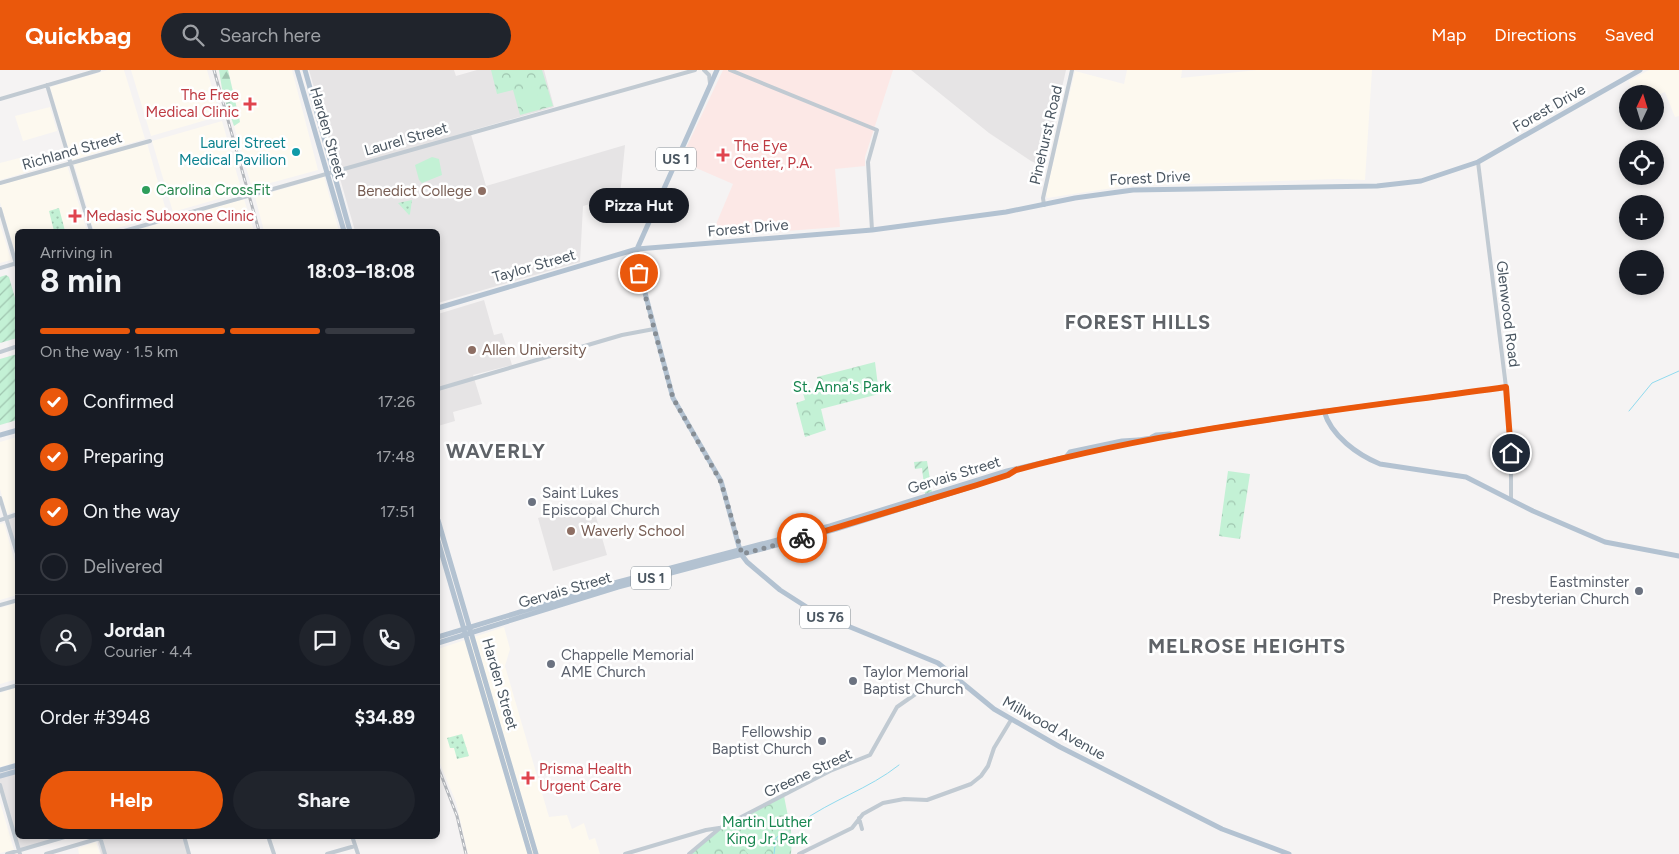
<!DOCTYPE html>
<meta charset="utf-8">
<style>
body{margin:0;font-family:Figtree,sans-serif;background:#20242c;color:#f1f3f6;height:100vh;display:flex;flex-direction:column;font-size:19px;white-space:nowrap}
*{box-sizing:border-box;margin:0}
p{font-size:16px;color:#9ea1a6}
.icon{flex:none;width:28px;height:28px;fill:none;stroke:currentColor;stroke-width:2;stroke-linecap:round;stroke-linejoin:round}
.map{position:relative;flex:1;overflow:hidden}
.panel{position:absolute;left:15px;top:159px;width:425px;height:610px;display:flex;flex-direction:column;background:#171b24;border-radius:8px;box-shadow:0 2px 8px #0003}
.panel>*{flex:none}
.needle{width:32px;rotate:4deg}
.fabs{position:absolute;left:1619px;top:15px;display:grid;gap:10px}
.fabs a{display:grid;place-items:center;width:45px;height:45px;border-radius:50%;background:#171b24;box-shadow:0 2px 8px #0003;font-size:25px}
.pin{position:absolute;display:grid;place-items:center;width:42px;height:42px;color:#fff;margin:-21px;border:2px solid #fff;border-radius:50%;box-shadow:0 1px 5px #0007}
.courier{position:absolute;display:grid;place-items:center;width:50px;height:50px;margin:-25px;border:4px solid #ea580c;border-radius:50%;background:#fff;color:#222;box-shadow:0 1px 6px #0007}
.bubble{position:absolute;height:35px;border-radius:18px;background:#171b24;box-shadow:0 2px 8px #0003;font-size:16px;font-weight:700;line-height:35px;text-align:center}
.summary em{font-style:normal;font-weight:700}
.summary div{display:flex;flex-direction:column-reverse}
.summary{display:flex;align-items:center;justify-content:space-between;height:85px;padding:0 25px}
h1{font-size:32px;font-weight:700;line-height:38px}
.bar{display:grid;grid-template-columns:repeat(4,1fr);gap:8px 5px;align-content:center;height:60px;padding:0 25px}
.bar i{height:6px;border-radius:4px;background:#363941}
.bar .active{background:#ea580c}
.bar p{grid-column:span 4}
.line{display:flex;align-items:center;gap:12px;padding:0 25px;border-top:1px solid #363941}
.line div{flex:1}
.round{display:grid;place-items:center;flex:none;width:52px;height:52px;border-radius:26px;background:#20242c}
ol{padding:0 25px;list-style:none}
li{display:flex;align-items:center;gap:15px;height:55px}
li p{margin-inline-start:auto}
li .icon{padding:5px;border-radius:50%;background:#ea580c;color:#fff;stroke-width:4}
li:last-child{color:#9ea1a6}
li i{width:28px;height:28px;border:2px solid #363941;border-radius:50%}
.button{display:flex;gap:10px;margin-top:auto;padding:10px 25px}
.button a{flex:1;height:58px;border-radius:30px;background:#ea580c;color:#fff;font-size:20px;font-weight:700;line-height:58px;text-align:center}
.button a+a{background:#20242c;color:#f1f3f6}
header{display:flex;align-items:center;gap:30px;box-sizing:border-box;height:70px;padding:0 25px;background:#ea580c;color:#fff}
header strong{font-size:24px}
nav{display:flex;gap:28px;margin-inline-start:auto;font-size:18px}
.search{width:350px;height:45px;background:#20242c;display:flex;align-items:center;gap:12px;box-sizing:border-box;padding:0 18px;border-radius:28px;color:#9ea1a6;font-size:19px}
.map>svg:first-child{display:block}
.commercial{fill:#fdf9ef}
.education{fill:#e6e4e5}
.medical{fill:#fce8e6}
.grass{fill:url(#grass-dots)}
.forest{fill:url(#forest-firs)}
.park{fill:url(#park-crowns)}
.garden{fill:url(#garden-furrows)}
.pitch{fill:#c3f1d5}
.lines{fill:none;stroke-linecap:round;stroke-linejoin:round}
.stream{stroke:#90daee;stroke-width:1}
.minor{stroke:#c1cad2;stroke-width:4}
.major{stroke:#b3c2d1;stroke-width:5}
.rail-casing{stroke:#b5b8bd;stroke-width:3}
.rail{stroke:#fff;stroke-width:1;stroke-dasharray:4;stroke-linecap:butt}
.done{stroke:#868d94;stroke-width:5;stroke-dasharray:0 9}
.route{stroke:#ea580c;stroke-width:6}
.health-dot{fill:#e0444e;stroke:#fff;stroke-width:2}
.culture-dot{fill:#0f9aa8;stroke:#fff;stroke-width:2}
.leisure-dot{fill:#2e9e5b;stroke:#fff;stroke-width:2}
.education-dot{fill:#8d6e63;stroke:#fff;stroke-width:2}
.worship-dot{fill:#6b7280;stroke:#fff;stroke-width:2}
.labels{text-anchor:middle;stroke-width:5;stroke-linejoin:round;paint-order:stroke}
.shield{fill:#fff;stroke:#808990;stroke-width:1}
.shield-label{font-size:14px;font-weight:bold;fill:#4a5661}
.health-label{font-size:15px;fill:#be3a42;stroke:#fff;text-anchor:start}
.street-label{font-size:15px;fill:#4a5661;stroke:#fff}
.culture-label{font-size:15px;fill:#0d838f;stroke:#fff;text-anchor:end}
.leisure-label{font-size:15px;fill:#27864d;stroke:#fff;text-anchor:start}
.education-label{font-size:15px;fill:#785e54;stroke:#fff;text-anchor:start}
.park-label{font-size:15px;fill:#17864f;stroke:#fff}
.worship-label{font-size:15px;fill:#5b616d;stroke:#fff;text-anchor:start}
.district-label{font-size:20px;font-weight:bold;letter-spacing:1px;fill:#5f6368;stroke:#fff}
</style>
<header>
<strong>Quickbag</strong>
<div class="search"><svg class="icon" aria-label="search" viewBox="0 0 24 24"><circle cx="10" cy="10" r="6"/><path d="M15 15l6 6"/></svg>Search here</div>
<nav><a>Map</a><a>Directions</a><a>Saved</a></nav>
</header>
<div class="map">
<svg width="1679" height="784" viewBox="0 0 1679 784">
<defs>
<pattern id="grass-dots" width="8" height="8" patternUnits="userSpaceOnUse" patternTransform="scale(1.25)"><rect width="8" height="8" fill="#c3f1d5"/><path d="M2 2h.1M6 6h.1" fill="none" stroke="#a0c6b0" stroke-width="1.8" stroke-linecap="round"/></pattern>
<pattern id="forest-firs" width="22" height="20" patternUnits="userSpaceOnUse" patternTransform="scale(1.25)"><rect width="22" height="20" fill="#c3f1d5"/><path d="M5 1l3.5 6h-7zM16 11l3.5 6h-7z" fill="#a0c6b0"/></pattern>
<pattern id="park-crowns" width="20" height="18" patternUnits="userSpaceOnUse" patternTransform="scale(1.25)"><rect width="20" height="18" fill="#c3f1d5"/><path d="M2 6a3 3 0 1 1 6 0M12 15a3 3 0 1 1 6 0" fill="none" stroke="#a0c6b0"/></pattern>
<pattern id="garden-furrows" width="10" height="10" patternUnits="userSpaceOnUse" patternTransform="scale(1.25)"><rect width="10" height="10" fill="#c3f1d5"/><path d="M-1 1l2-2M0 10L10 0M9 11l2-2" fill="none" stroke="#a0c6b0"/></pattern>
</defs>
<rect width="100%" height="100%" fill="#f5f3f3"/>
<path class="commercial" d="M108,0H124L145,69L72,90L50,17Z
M131,0H207L220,46L151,66Z
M228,0H292L318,100L252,118L234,56L240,51Z
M1127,0H1182L1181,8L1257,0H1372L1365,110L1338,109L1126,116L1047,128L1046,123L1075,1L1124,14Z
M1649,0H1679V46L1675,47L1665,22L1655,26V24H1633L1629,11Z
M50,37L57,61L23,71L15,46Z
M222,51L242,122L173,142L152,71Z
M147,73L167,144L107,161H94L74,94Z
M27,86L31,101L0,110V93Z
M67,95L87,161H18L17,188L0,132V115Z
M324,107L339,161H264L255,127Z
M244,129L254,161H134Z
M0,154L11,190L0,193Z
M17,367V441L7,444L0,419V372Z
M4,453L17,500V525L0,530V454Z
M17,533V609L0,614V538Z
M504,557L510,579L505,596L549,747L567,745L572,759L584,753L589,770L595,768L600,784H468L456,732L438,689V579Z
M17,617V692L0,697V623Z
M0,732L14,780L0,783Z
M96,772L100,784H79L78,778Z"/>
<path class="education" d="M309,0H454L456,6L477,0H544L554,37L470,61L486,116L625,75L620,126L583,136L580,192L438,233V161H355Z
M911,0H1066L1044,97L1031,91L989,63Z
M484,230L494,265L502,263L512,295L473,305L482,334L453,342L455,351L438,356V244Z
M592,433L607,485L553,501L538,448Z
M17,445V490L5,448Z
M17,698L18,766H69L18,781L0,717V703Z
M96,766H183L188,784H101Z"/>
<path class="medical" d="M723,0H893L865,87V96L835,99L840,157L716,166L714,159L733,114L680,91Z"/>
<path class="grass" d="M412,130L410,144L409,145L398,133Z
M59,138L65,161H54L49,141Z
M462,664L469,686L457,689L454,678H450L447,668Z"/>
<path class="forest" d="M219,0H228L240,52L234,56L223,25Z"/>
<path class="park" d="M491,0H542L553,36L520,45L513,20L497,24Z
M875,292L879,324L821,339L826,360L805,367L796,333L805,330L803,323L820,318L817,307Z
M1228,401L1250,404L1240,469L1219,466Z
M784,726L792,767L791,784H689L720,758Z"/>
<path class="garden" d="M6,205L9,207L17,235V268L0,273V207Z
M17,284V350L0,355V289Z
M927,391L932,422L925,424L922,398L915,399L914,392Z"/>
<path class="pitch" d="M535,16L540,34L522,39L517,21Z
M432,87L439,89L442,105L422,113L419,110L415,95Z
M860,310L864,323L856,326L852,313Z
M765,750C772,762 774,772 764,784H748L736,769L738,763Z"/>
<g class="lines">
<path class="stream" d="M1629,341L1652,313L1679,301
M800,753C831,730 869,719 899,695
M774,784L776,768L782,763"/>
<path class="minor" d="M704,0L709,5L710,13
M730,0L877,60L868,92L872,160
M47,15L91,161
M0,29L99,0
M1478,92L1506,317L1511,383V429
M0,113L150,71
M1044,135L1043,128L1072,0
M0,139L18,201
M124,161L695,0
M0,198L17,193
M0,282L18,276
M438,319L622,265L654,259
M1324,341L1506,317
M0,428L18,487
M0,450L18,444
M0,535L18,530
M0,620L18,615
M0,715L20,784
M859,748L862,759
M184,766L189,784
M268,766L274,784
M352,766L358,784
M100,767L105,784
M7,784L68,766
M46,784L107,766
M327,784L355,776
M625,784L706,760L719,758
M689,784L720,758L830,701L870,685L897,637L917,623
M799,784L852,758L863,744L883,733L904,729L927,730L971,714L981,706L988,696L994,678L1011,650"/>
<path class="major" d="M297,0L344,161
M305,0L350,161
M717,0L637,179V193L673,328L721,411L741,484L747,492L780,520L816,543L938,593L994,639L1060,677L1222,759L1289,784
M438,238L637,179L872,160L1006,142L1075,128L1133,120L1377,116L1421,111L1478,92L1640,0
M0,365L18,360
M1152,367L1156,365L1170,364
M1066,387L1070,382L1122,371L1138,370
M438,450L536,784
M438,471L530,784
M438,567L618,512L830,456L1007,401L1139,370L1324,341C1331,366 1358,385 1380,394L1466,407L1533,441L1605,472L1679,486
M438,573L618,517L833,460L977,415L1013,402
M0,700L18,695
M0,706L18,701"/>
<g class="rail-casing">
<path id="rail" d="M214,0L259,161
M438,697L457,746L466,784"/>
</g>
<use href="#rail" class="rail"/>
</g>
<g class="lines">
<path class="done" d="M639,203L673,328L721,412L742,484L802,468"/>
<path class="route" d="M802,468L977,415L1008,405L1016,400C1176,357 1342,340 1506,317L1511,383"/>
</g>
<g class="health-dot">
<path d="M247.5 26.5h5v5h5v5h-5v5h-5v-5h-5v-5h5z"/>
<path d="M720.5 77.5h5v5h5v5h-5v5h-5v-5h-5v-5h5z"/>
<path d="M72.5 138.5h5v5h5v5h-5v5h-5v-5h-5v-5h5z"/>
<path d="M525.5 700.5h5v5h5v5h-5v5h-5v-5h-5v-5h5z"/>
</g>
<circle class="culture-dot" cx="296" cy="82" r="5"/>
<circle class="leisure-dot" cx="146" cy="120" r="5"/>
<g class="education-dot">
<circle cx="482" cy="121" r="5"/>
<circle cx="472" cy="280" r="5"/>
<circle cx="571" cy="461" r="5"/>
</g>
<g class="worship-dot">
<circle cx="532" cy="432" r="5"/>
<circle cx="1639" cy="521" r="5"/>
<circle cx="551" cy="594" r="5"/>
<circle cx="853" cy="611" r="5"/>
<circle cx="822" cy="671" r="5"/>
</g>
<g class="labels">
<g class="shield">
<rect x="656" y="77.5" width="40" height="23" rx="4"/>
<rect x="631" y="496.5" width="40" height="23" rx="4"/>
<rect x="800" y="535.5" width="50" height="23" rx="4"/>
</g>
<g class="shield-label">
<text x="676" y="94">US 1</text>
<text x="651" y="513">US 1</text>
<text x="825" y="552">US 76</text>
</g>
<g class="health-label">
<text x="239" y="30" text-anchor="end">The Free<tspan x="239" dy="17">Medical Clinic</tspan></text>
<text x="734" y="81">The Eye<tspan x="734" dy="17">Center, P.A.</tspan></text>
<text x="86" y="151">Medasic Suboxone Clinic</text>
<text x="539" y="704">Prisma Health<tspan x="539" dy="17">Urgent Care</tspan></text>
</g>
<g class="street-label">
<text transform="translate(1549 38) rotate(-30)" y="5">Forest Drive</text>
<text transform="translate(328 63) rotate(74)" y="5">Harden Street</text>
<text transform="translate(1046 65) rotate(-77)" y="5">Pinehurst Road</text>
<text transform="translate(406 69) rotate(-16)" y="5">Laurel Street</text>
<text transform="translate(72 81) rotate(-16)" y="5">Richland Street</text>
<text transform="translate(1150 108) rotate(-3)" y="5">Forest Drive</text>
<text transform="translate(748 158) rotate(-5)" y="5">Forest Drive</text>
<text transform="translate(534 196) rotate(-16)" y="5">Taylor Street</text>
<text transform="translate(1508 244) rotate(83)" y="5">Glenwood Road</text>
<text transform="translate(954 405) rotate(-17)" y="5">Gervais Street</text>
<text transform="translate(565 520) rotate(-16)" y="5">Gervais Street</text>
<text transform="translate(500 614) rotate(74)" y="5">Harden Street</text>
<text transform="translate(1054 658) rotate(29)" y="5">Millwood Avenue</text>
<text transform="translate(808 703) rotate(-25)" y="5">Greene Street</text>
</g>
<g class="culture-label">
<text x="286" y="78">Laurel Street<tspan x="286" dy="17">Medical Pavilion</tspan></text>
</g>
<g class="leisure-label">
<text x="156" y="125">Carolina CrossFit</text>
</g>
<g class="education-label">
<text x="472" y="126" text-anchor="end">Benedict College</text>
<text x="482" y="285">Allen University</text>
<text x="581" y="466">Waverly School</text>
</g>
<g class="park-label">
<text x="842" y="322">St. Anna's Park</text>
<text x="767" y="757">Martin Luther<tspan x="767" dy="17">King Jr. Park</tspan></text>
</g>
<g class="worship-label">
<text x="542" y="428">Saint Lukes<tspan x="542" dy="17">Episcopal Church</tspan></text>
<text x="1629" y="517" text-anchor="end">Eastminster<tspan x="1629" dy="17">Presbyterian Church</tspan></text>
<text x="561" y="590">Chappelle Memorial<tspan x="561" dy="17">AME Church</tspan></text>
<text x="863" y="607">Taylor Memorial<tspan x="863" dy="17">Baptist Church</tspan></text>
<text x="812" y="667" text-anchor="end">Fellowship<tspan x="812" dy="17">Baptist Church</tspan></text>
</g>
<g class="district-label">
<text x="1138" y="259">FOREST HILLS</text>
<text x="496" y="388">WAVERLY</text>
<text x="1247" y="583">MELROSE HEIGHTS</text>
</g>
</g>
</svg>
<div class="fabs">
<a><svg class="needle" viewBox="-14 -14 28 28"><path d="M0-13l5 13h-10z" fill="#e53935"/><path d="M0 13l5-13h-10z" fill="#9ea1a6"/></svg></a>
<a><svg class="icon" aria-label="locate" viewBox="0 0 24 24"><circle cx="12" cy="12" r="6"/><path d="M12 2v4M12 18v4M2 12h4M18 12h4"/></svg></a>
<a>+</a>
<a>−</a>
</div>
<div class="pin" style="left:639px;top:203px;background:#ea580c"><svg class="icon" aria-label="bag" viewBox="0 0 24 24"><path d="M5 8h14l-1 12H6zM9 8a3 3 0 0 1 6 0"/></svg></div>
<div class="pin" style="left:1511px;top:383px;background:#1f2937"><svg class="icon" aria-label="home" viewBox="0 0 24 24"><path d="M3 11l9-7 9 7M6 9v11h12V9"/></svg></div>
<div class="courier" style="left:802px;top:468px"><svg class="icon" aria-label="bike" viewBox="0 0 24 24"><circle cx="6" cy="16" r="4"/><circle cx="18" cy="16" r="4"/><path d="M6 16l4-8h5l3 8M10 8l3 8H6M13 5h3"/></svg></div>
<div class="bubble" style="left:589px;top:118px;width:100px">Pizza Hut</div>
<section class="panel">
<div class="summary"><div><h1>8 min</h1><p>Arriving in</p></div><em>18:03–18:08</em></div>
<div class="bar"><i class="active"></i><i class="active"></i><i class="active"></i><i></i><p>On the way · 1.5 km</p></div>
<ol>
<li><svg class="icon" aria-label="check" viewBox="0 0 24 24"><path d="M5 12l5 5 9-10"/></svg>Confirmed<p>17:26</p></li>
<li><svg class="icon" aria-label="check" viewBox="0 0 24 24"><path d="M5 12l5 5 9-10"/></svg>Preparing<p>17:48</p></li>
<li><svg class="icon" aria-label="check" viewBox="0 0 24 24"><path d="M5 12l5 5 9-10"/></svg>On the way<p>17:51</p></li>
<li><i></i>Delivered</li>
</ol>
<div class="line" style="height:90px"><a class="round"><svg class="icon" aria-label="person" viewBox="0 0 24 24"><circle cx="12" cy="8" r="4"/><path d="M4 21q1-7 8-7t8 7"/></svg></a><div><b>Jordan</b><p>Courier · 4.4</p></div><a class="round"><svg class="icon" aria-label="chat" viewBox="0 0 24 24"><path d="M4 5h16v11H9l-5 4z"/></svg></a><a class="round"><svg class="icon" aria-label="phone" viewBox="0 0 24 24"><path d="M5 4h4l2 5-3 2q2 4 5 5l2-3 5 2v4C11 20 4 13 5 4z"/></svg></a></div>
<div class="line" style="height:65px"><div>Order #3948</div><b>$34.89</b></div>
<div class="button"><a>Help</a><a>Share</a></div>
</section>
</div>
